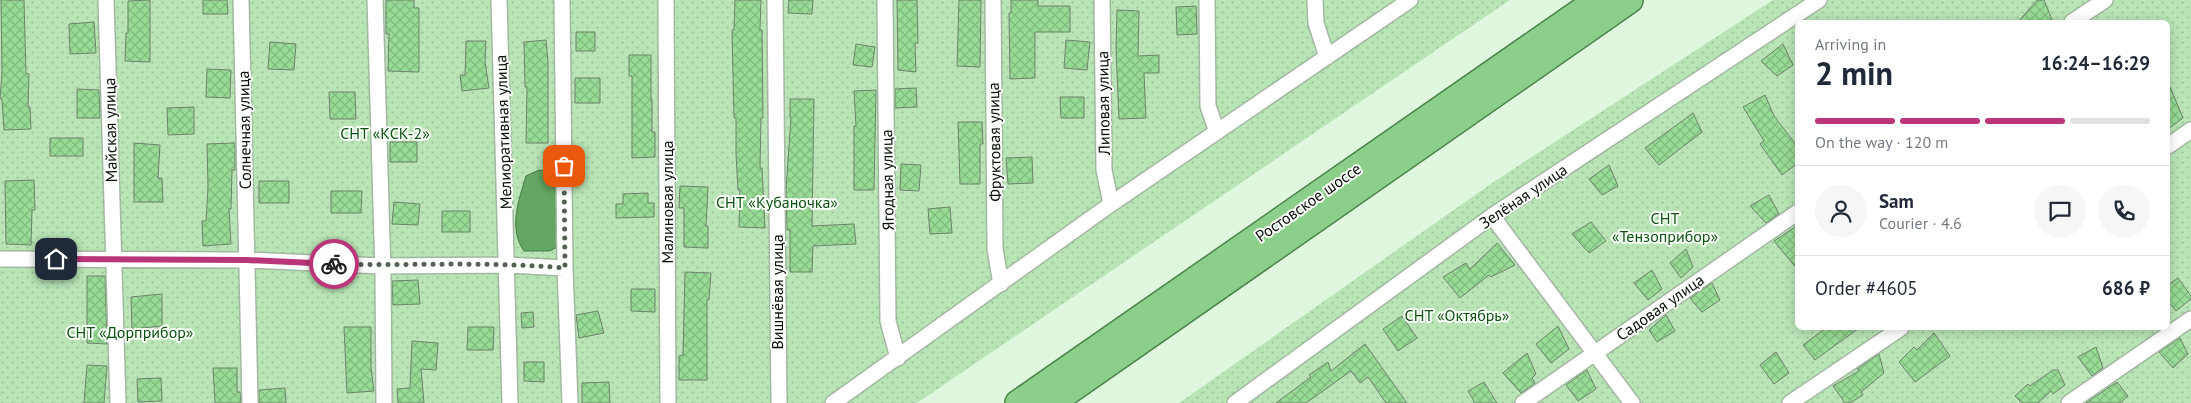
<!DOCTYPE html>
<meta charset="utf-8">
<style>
body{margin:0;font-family:"PT Sans",sans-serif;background:#f6f6f7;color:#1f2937;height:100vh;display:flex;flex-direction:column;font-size:19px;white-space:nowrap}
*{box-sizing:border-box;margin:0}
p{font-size:16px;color:#747a83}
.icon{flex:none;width:28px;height:28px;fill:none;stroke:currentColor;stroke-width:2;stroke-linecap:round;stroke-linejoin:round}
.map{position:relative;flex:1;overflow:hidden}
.sheet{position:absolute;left:1795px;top:20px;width:375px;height:310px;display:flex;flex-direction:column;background:#fff;border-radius:8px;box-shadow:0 2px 12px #0003}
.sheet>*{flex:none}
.pin{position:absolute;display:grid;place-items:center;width:42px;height:42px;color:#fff;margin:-21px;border-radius:10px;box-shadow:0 2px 8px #0006}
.courier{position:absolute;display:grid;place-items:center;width:50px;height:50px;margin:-25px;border:4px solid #bb3679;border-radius:50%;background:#fff;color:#222;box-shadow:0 1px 6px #0007}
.headline em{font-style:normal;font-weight:700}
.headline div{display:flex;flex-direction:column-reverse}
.headline{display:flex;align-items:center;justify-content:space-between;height:85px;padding:0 20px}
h1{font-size:32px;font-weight:700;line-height:38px}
.bar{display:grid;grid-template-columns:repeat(4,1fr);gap:8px 5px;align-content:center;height:60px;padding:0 20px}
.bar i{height:6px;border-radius:4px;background:#e0e1e3}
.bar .active{background:#bb3679}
.bar p{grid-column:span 4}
.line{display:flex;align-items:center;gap:12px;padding:0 20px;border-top:1px solid #e0e1e3}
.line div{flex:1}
.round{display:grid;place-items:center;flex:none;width:52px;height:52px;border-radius:26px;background:#f6f6f7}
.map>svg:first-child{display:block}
.garden{fill:url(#garden-dots);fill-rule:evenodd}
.water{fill:#65a663;stroke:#497948}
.building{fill:url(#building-cross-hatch);stroke:#6f836d}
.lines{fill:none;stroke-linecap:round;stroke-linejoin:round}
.minor-casing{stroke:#a2b8a1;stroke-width:18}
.trunk-casing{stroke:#4b844a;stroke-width:28}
.minor{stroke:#fff;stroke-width:15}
.trunk{stroke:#8ccf8a;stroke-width:25}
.done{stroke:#546153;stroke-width:5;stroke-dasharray:0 9}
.route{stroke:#bb3679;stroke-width:6}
.labels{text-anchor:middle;stroke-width:4;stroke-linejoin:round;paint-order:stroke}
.street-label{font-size:16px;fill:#091008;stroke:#fafffa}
.park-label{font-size:16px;fill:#0e5312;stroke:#fafffa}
</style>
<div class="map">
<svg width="2191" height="403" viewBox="0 0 2191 403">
<defs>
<pattern id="garden-dots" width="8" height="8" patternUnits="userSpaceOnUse" patternTransform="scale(1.25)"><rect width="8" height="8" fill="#b9e5b6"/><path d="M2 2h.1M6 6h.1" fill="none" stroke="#9ec39b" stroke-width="1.8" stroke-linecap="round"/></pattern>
<pattern id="building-cross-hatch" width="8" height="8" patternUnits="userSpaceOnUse" patternTransform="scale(1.25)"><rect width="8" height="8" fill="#98db95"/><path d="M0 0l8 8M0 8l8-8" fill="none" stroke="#82bb7f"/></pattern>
</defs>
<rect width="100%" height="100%" fill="#e0f7df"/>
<path class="garden" d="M0,0H1510L917,403H0Z
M1773,0H2191V403H1179L1495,181ZM1798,22H2168V328H1798Z"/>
<path class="water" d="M539,170C560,171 566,195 555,210L558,226L557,247L550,251H524C508,229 519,199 526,176Z"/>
<path class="building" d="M1,0H24L26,73L29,74L28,107H30L31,129L4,130L2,99H0L2,73Z
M150,0V62L125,61L126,33H128V1Z
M203,0H227L228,14H203Z
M386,0H414V8H419V72L388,71L389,34H386Z
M735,0H761L760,30H762L763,118H761L760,168H762L765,228L739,227L740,190H738L736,154V118H734L732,30H734Z
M789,0H813L812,14L788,13Z
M897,0H917L918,43H915L916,72L898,70Z
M959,0H981L980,67L957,66Z
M1011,0H1038V6H1070V32H1035V78L1010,79L1009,13H1011Z
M2037,0H2044L2053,22H2018Z
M1196,6L1197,34L1177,35L1176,7Z
M1117,10L1139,11L1138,56L1159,55V73H1144L1146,118L1119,119L1116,48Z
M94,22L96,53L70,54L69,24Z
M576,32H595V51H576Z
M546,40L548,62V143H526L527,87H525L524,42Z
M1066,40L1090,42L1087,70L1064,68Z
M466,41H486L485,62L489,88L462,91L460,75H465Z
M270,42L296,44L294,70L268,69Z
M856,44L875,47L872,67L853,65Z
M1783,44L1793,65L1777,76L1761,61Z
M629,55H651V99H652V132H655V157L632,158V76H629Z
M207,69L231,70L230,98L206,97Z
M575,78H600V103H575Z
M2168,82L2183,118L2168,129Z
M916,88L917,107L895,108V89Z
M77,89L99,90L100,118H77Z
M876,90L874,190H854V126H856L854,91Z
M329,92H355L356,119H330Z
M1765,95L1774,116L1798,147V163L1782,175L1760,144L1764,141L1743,107Z
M1060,97H1084V118H1061Z
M790,99H814L812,226L854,224L856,244L813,246L812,272H790V230H787L786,190L791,117H790Z
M194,107V134L168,135L167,108Z
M1693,113L1702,132L1659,165L1645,148Z
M958,122H982L983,144H980V184H960Z
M50,138H83V156H50Z
M390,142H417V162H390Z
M134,143L160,145L158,178H162L163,202H134Z
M235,143V170H232L231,209H229L231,244L203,246L202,221H206L208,187L207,144Z
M1032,157L1033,183L1008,184L1006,158Z
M901,164L921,165L919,191L900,190Z
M1609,165L1618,186L1602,195L1589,179Z
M34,180L35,210H32L31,245L6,244L5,181Z
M259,181H289V203H259Z
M680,186L708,187L706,226H708V248L684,247V208H679Z
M331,191H362L361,213H331Z
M648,193V203H654V217L616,218V204H623V194Z
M1769,195L1779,214L1766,223L1750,206Z
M394,202L420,204L418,225L392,224Z
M950,207L952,233L930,234L928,209Z
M442,211H470V232H442Z
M1591,222L1606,241L1589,253L1572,234Z
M1798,225V270L1774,241Z
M1497,243L1515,265L1491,277L1489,275L1460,298L1443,277L1466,263L1470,269Z
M1686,249L1693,267L1681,278L1670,263Z
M1652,270L1662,289L1648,300L1634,283Z
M685,272L711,273L709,300H707V380H679V356L683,355Z
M87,276H105L107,344L87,343Z
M2178,278L2191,296V299L2176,311L2168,301V285Z
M418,280L420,304L393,305L392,281Z
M1712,283L1720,300L1702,312L1690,298Z
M631,289H655V312L631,311Z
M162,294V326L132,329L131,297Z
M598,311L604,333L579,338L576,315Z
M533,312L534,327L522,328L521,313Z
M1666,315L1675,331L1657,342L1649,330Z
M1402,316L1417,338L1398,351L1383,329Z
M1558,326L1569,349L1551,363L1536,344Z
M344,327H371V368L374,391L347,393Z
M468,327H494L493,350H467Z
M1826,328H1859L1815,360L1803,345Z
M1934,333L1950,356L1915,382L1899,362L1914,347L1917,350Z
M2180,338L2188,354L2173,368L2159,352Z
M412,341L438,343L436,370L421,369L424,403H398L397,389L410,388Z
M1365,344L1407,403H1386L1368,377L1360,383L1351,371L1306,403H1276L1311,377L1309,375L1328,362L1331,371Z
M2096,347L2103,368L2092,376L2078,357Z
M1776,352L1789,373L1774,384L1760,365Z
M1527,353L1536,374L1532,378L1535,383L1521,393L1503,373Z
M1879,354L1884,373L1861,392L1863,395L1850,403H1845L1833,386L1859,371L1857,369Z
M524,362H544V382L524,381Z
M87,365L107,366L104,403H84Z
M213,368H237V392H240L241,403H215Z
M1587,370L1596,389L1578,401L1566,385Z
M2053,370H2058L2065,385L2053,394L2051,391L2038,403H2022L2015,396L2028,384L2030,386Z
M161,378L162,401L138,402L137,379Z
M609,382L610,403H582V383Z
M1484,382L1490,392L1497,403H1475L1468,391Z
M2117,382L2128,396L2120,403H2086Z
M285,388L286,403H259V390Z"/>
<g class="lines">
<g class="minor-casing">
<path id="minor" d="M106,0L118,403
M241,0L250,403
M375,0L383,274L384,403
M499,0L510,403
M562,0L565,268L570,403
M666,0L668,403
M775,0L779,403
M885,0L888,321L898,358
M993,0L995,249L1001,284
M1102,0L1104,170L1111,204
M1207,0L1208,106L1217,132
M1315,0L1316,23L1327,57
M2072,22L2105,0
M2168,146L2191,130
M1492,216L1632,403
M0,259L246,260L382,266L507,265L565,268
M833,403L1111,204L1410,0
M1235,403L1492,216L1819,0
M1523,403L1798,212
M1790,403L1901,328
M2069,403L2191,319"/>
</g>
<g class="trunk-casing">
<path id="trunk" d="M1018,403L1597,0
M1052,403L1630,0"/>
</g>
<use href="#minor" class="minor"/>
<use href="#trunk" class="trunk"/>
</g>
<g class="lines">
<path class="done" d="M334,264C411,266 489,261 565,268L564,166"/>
<path class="route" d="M56,259L246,260L334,264"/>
</g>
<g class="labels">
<g class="street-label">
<text transform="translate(1103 103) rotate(-91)" y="6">Липовая улица</text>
<text transform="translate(110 130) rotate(-91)" y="6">Майская улица</text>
<text transform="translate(244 130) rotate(-91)" y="6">Солнечная улица</text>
<text transform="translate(503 132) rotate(-92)" y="6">Мелиоративная улица</text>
<text transform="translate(994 142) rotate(-91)" y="6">Фруктовая улица</text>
<text transform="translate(887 180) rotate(-91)" y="6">Ягодная улица</text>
<text transform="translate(1523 196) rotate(-34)" y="6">Зелёная улица</text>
<text transform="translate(667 202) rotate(-90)" y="6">Малиновая улица</text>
<text transform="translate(1308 202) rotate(-35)" y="6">Ростовское шоссе</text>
<text transform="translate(777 292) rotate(-90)" y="6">Вишнёвая улица</text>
<text transform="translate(1660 307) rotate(-35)" y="6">Садовая улица</text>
</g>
<g class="park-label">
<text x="385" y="139">СНТ «КСК-2»</text>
<text x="777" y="208">СНТ «Кубаночка»</text>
<text x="1665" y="224">СНТ<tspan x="1665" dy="18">«Тензоприбор»</tspan></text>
<text x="1457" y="321">СНТ «Октябрь»</text>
<text x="130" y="338">СНТ «Дорприбор»</text>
</g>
</g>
</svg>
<div class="pin" style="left:564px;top:166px;background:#ea580c"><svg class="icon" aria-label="bag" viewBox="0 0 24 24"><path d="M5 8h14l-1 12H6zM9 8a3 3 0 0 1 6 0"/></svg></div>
<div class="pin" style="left:56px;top:259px;background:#1f2937"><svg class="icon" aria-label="home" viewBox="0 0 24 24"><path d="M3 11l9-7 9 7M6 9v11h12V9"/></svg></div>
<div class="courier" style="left:334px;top:264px"><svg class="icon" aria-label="bike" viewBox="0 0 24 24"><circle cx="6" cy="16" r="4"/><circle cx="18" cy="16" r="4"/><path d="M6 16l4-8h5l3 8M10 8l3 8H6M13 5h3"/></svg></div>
<section class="sheet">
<div class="headline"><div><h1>2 min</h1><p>Arriving in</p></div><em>16:24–16:29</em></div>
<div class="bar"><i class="active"></i><i class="active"></i><i class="active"></i><i></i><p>On the way · 120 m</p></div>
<div class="line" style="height:90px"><a class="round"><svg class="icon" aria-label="person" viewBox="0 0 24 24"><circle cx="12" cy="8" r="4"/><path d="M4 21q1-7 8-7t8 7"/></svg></a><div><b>Sam</b><p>Courier · 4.6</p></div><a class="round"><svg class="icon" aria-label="chat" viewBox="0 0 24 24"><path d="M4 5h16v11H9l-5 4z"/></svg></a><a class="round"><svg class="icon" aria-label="phone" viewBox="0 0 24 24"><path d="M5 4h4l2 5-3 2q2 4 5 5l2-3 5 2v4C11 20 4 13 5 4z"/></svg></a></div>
<div class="line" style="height:65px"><div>Order #4605</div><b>686 ₽</b></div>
</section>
</div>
